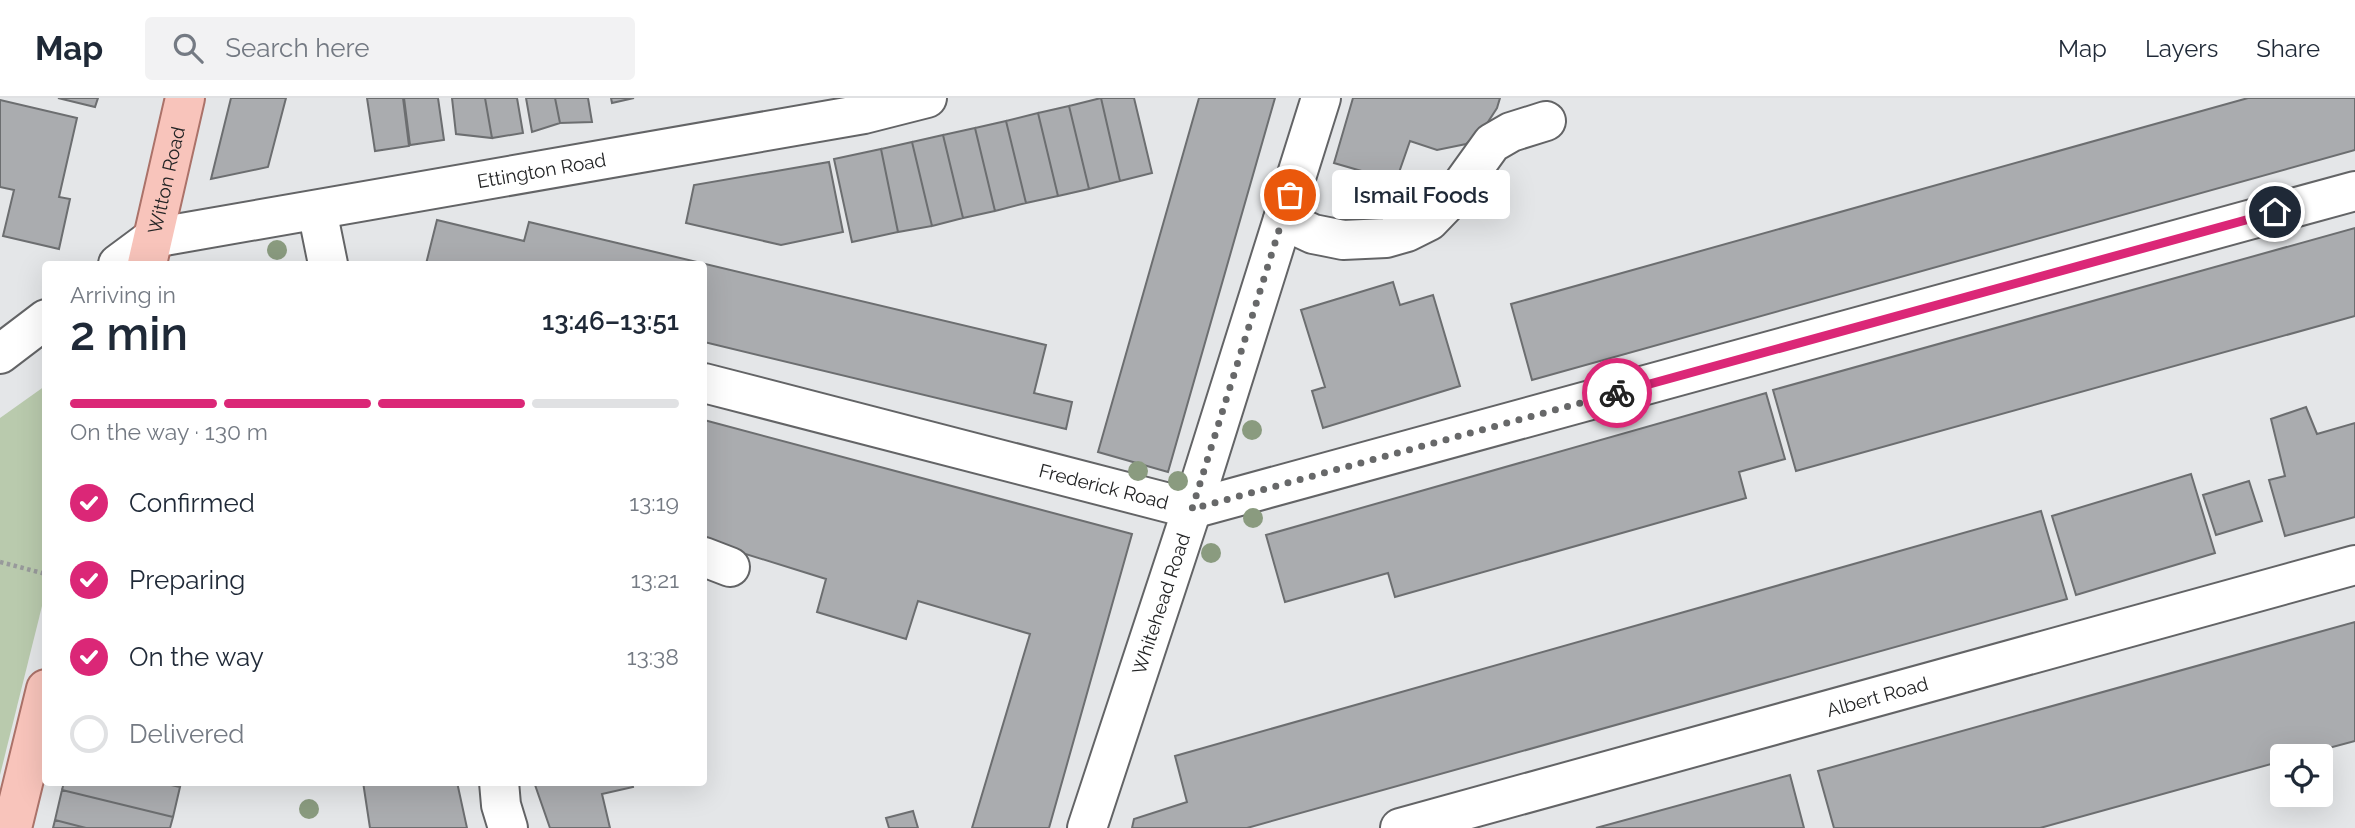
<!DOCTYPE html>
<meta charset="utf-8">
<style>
body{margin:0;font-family:Raleway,sans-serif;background:#f2f2f3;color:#1f2937;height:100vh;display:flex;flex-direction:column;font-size:26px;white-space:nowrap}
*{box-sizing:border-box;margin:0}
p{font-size:23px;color:#747a83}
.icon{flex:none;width:38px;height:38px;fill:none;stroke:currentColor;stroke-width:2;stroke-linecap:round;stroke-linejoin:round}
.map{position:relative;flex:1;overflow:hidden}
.panel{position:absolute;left:42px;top:163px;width:665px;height:525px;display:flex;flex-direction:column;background:#fff;border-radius:7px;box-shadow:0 7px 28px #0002}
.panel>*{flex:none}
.buttons{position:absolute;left:2270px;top:646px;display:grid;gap:14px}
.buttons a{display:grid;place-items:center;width:63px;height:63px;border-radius:7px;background:#fff;box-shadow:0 7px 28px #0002;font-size:35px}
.pin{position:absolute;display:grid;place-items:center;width:60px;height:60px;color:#fff;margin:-30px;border:4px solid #fff;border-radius:50%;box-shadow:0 2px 7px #0007}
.courier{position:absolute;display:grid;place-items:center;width:70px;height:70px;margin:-35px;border:5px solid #db2777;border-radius:50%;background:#fff;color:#222;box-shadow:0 2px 9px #0007}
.bubble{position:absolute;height:49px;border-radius:7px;background:#fff;box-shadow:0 7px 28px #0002;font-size:23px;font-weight:600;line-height:49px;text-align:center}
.head em{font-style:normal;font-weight:600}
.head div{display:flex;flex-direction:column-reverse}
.head{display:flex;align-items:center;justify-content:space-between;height:119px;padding:0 28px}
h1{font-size:46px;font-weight:600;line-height:52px}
.bar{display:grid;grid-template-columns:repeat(4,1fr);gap:10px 7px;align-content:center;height:84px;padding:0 28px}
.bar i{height:9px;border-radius:5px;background:#e0e1e3}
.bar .selected{background:#db2777}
.bar p{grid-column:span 4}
ol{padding:0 28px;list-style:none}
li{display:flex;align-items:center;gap:21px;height:77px}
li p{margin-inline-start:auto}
li .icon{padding:7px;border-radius:50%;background:#db2777;color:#fff;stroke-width:4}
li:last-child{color:#747a83}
li i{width:38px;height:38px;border:4px solid #e0e1e3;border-radius:50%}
header{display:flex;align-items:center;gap:42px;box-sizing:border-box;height:98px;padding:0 35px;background:#fff;border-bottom:2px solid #e0e1e3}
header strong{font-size:33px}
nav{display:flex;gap:38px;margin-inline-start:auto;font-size:24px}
.search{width:490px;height:63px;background:#f2f2f3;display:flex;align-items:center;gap:18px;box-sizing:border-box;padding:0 24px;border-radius:7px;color:#747a83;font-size:26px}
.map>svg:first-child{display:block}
.green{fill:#b9caad}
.building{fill:#aaacaf;stroke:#6c6e70;stroke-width:2}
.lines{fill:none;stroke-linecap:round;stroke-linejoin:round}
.minor-casing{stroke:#636466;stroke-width:42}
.major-casing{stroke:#ab7269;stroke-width:42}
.path{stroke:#989a9b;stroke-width:4.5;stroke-dasharray:3.5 3.5;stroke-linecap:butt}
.minor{stroke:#fff;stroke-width:38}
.major{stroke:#f8c4bb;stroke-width:38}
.tree{fill:#8a9b7f}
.done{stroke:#676869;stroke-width:7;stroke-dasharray:0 12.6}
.route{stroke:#db2777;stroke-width:9}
.labels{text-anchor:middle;stroke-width:5;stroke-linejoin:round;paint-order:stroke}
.street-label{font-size:19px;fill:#232425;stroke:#fff}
</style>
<header>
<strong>Map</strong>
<div class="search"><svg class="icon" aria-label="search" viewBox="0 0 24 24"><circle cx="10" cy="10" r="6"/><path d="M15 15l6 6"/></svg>Search here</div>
<nav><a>Map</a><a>Layers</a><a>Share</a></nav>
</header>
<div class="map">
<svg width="2355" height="730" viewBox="0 0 2355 730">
<rect width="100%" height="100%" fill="#e4e6e8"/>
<path class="green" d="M45,288V496L0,677V320Z"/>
<path class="building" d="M58,0H98L95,9Z
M231,0H286L268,69L211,81Z
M367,0H403L409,48L375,53Z
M404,0H438L444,42L410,47Z
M452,0H485L492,40L456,36Z
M485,0H517L523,35L492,40Z
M526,0H555L560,25L532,34Z
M555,0H588L592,24L560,25Z
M611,0H634L612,5Z
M1101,0H1134L1152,75L1120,83Z
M1101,0L1120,83L1089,91L1069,8Z
M1199,0H1275L1168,374L1098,354Z
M1353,0H1500L1497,10L1484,30L1466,46L1437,52L1410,43L1396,83L1334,65Z
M2248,0H2355V52L1532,282L1511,206Z
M0,2L77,20L59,99L70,101L59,151L3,138L14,92L0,89Z
M1069,8L1089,91L1058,98L1038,15Z
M1038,15L1058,98L1026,105L1006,23Z
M1006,23L1026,105L995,113L975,30Z
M975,30L995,113L963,120L943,37Z
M943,37L963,120L932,128L912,44Z
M912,44L932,128L898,134L881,51Z
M881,51L898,134L852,144L834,61Z
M829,64L843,134L781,147L686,125L694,87Z
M437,122L524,143L529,124L1046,247L1034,295L1072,304L1066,331L704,244V166H426Z
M2355,130V218L1796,373L1773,292Z
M1393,184L1400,207L1433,197L1460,288L1323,330L1312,293L1325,289L1301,212Z
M1766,295L1785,361L1739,374L1746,400L1395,499L1388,475L1285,504L1266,437Z
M2306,309L2317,336L2355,325V419L2285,438L2269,382L2285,378L2271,321Z
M704,322L1132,436L1049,730H972L1030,536L918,503L906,541L817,514L826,481L704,443Z
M2191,376L2215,455L2076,497L2052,418Z
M2249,383L2262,423L2216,437L2203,397Z
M2041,413L2067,501L1247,730H1132L1134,721L1187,704L1175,658Z
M2355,524V643L2299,658H2282V663L2040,730H1834L1818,673Z
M1790,677L1804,730H1596Z
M64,684H158L180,689L173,719L62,692Z
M158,684H181L180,689Z
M363,684H457L467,730H370Z
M534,684H632L633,689L602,696L610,730H550Z
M62,692L173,719L170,730H86L55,722Z
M913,713L918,730H889L886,720Z
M55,722L86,730H53Z"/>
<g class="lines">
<g class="minor-casing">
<g id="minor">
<path d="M317,112L328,166"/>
<path d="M1283,122L1313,136L1343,142L1386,140L1407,134L1429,123L1456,95L1492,45L1511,34L1546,23"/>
<path id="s1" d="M118,166L153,140L864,16L927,0"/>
<path d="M0,256L46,221"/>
<path id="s2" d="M704,285L1192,411L2355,93"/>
<path d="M704,459L730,469"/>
<path d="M499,684L501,707L508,730"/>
<path id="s3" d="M1087,730L1192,411L1321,0"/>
<path id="s4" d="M1400,730L2355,467"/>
</g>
</g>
<g class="major-casing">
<g id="major">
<path id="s5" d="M147,166L185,0"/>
<path d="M12,730L46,591"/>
</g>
</g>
<path class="path" d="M0,464L46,476"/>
<use href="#minor" class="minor"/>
<use href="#major" class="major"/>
</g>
<g class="tree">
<circle cx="277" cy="152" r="10"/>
<circle cx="1252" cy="332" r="10"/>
<circle cx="1138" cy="373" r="10"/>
<circle cx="1178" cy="383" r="10"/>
<circle cx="1253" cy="420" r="10"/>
<circle cx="1211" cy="455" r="10"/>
<circle cx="309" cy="711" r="10"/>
</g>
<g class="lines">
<path class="done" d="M1290,97L1192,411L1617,295"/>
<path class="route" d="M1617,295L2275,114"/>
</g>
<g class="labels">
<g class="street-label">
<text dy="7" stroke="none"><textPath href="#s1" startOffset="438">Ettington Road</textPath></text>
<text dy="7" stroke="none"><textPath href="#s5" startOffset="86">Witton Road</textPath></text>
<text dy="7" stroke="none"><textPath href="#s2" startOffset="413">Frederick Road</textPath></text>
<text dy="7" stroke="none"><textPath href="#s3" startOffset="236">Whitehead Road</textPath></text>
<text dy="7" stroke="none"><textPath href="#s4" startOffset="495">Albert Road</textPath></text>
</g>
</g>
</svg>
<div class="buttons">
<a><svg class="icon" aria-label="locate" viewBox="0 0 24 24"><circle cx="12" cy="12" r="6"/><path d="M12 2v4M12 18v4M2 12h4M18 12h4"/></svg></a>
</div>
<div class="pin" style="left:1290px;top:97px;background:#ea580c"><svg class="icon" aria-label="bag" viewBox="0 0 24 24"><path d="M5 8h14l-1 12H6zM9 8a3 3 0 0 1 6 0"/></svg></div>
<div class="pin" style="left:2275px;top:114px;background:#1f2937"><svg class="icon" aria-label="home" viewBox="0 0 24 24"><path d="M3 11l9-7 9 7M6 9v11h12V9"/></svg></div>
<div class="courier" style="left:1617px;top:295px"><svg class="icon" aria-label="bike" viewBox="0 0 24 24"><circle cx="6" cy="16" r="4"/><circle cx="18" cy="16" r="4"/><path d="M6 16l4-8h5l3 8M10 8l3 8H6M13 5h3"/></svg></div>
<div class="bubble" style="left:1332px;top:72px;width:178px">Ismail Foods</div>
<section class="panel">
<div class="head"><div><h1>2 min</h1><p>Arriving in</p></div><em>13:46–13:51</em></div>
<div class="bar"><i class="selected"></i><i class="selected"></i><i class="selected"></i><i></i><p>On the way · 130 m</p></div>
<ol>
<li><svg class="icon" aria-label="check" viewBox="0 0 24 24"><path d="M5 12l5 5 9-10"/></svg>Confirmed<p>13:19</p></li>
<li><svg class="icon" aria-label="check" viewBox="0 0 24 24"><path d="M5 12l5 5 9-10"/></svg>Preparing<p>13:21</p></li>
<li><svg class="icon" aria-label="check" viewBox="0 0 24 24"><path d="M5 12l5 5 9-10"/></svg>On the way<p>13:38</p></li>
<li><i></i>Delivered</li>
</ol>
</section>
</div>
